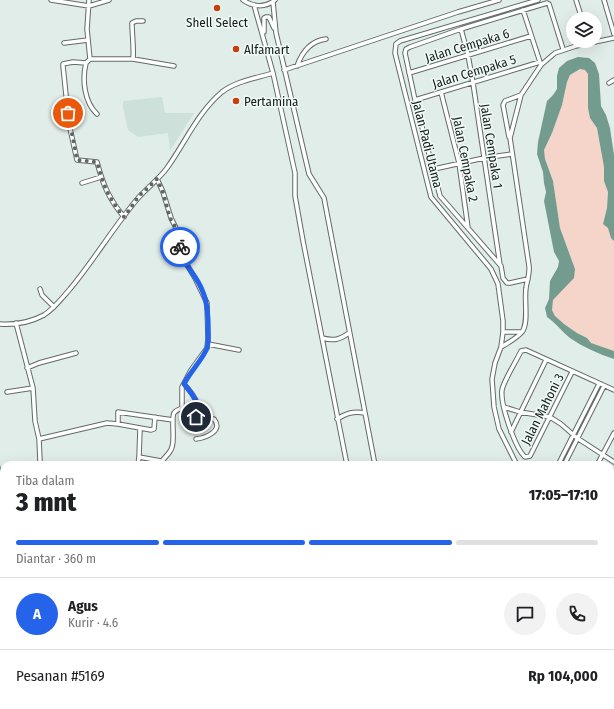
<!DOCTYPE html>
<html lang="id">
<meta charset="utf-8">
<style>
body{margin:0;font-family:"Fira Sans Condensed",sans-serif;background:#f2f2f2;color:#202124;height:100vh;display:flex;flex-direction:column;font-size:15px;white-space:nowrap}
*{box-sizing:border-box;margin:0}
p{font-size:13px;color:#757577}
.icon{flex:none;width:22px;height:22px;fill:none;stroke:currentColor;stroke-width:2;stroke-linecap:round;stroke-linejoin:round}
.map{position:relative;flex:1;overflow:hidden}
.drawer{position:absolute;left:0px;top:461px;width:614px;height:248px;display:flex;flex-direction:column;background:#fff;border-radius:12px 12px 0 0;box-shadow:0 4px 16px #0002}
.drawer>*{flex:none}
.buttons{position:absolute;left:566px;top:12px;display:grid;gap:8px}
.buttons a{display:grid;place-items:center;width:36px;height:36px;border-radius:50%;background:#fff;box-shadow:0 4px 16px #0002;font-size:20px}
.pin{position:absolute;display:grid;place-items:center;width:34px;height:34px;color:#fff;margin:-17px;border:2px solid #fff;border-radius:50%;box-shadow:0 1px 4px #0007}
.courier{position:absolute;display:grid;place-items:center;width:40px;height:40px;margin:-20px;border:3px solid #2563eb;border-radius:50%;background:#fff;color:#222;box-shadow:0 1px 5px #0007}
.overview em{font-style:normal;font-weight:800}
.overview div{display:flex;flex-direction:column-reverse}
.overview{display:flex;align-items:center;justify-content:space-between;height:68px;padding:0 16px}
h1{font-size:26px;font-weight:800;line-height:30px}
.bar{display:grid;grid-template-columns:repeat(4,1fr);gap:6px 4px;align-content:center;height:48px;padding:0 16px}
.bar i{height:5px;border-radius:3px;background:#e0e0e0}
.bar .current{background:#2563eb}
.bar p{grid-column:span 4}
.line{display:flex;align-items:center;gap:10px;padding:0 16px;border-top:1px solid #e0e0e0}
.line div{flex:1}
.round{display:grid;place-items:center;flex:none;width:42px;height:42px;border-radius:21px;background:#f2f2f2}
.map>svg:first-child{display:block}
.built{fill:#cde1da}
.green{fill:#f5d4ca}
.water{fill:#739c8e}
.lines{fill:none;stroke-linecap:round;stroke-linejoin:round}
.minor-casing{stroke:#616b68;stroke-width:5.5}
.minor{stroke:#fff;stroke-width:3.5}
.done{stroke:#5f6663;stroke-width:4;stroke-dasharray:0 7.2}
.route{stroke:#2563eb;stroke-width:5}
.poi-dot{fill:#c63e0b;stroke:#effaf6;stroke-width:1.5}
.labels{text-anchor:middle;stroke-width:3;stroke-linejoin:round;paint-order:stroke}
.poi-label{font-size:13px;fill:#191d1b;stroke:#effaf6;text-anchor:start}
.street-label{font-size:13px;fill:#191d1b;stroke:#effaf6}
</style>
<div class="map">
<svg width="614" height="709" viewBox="0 0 614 709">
<rect width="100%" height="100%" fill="#e1ede9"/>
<path class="built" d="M162,97L165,113H194L170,151L168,133L138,137L128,130L123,108V101Z"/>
<path class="green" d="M580,69L585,70L588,74V108L590,118L597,128L604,167V181L608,192L607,208L603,222L610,231L611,238L614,241V351L591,343L587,338L577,333L564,324L555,316L552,310L553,300L575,269L560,228L553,181L545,159L544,150L552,133L562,105L567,82L570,75Z"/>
<path class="water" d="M578,57L589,58L595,63L599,74L601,106L606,115L610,128L614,155V241L611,238L608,228L603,224L607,208L608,192L604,181V167L597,128L590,118L588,108V74L585,70L580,69L570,75L567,82L562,105L552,133L544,150L545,159L553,181L560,228L575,269L574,278L553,300L552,310L555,316L564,324L577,333L587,338L591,343L614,351V359C599,354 583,347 570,338C562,332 556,323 547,317L545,308L549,299L550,281L558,267L559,261L554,252L544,201L546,192L544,183L543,172L537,154L538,142L547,101L553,95L557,89V76L559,68L567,61Z
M0,465L4,475V492H0Z"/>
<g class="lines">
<g class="minor-casing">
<path id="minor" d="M51,0L89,6L109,0
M89,0L87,29L90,59
M243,0C253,7 265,8 275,0
M576,0L582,19
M604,0L614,34
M273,2L276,33L309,174L324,198L375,465
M254,5L273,73L295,173V196L303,241L347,465
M523,10L540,62
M461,29L468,55L473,83L500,265
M264,32V18L266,17H269L274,28
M64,43L88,40
M133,59C134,47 132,35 132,23L136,21H143
M86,63C82,79 84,102 97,114
M297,66C302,52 310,41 326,39
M284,70L458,12L499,0
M409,73L531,36
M609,83L614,80
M441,92L459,163L468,228
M415,100L540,62
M509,137L503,105L505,101L521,95
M434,169L484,158L512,154
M157,179L163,192L171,218L176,228L183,258L195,278L207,303L208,339L207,348L191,370L182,387V408C180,409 176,410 174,413C171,417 175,439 172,447C170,455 162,458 160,465
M82,183L101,177
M124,217C109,199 103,185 97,162L77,160L69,124L63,66V64L73,62L86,63L90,59H133L174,66
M528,279L510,283H507L503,278L501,266L440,196L415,100L405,53L406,49L410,47L461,29L547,3L549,4L563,49
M40,289L42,295L54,307
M16,323L33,388L35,421L39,439L40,461L39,464L36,465
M0,324C15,325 31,322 44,315C54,309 62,298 70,289C95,259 114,226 139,197C148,187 159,179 167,168C185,143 198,112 222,92C236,81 257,78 273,73
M503,332H521
M322,338C334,341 339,340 349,333
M208,344L239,350
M501,347C508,343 517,338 522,332C529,323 524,300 526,288C527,280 530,274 529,266L510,138L521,95L541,65L555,53L576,46L614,38
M27,368L39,363L76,353
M572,372L530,456L525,457C515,448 500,404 502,390C503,382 517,360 521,351L526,350L614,390
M184,384C190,391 200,402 198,412C197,418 193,421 192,427
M7,392L33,388
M504,407L520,412L550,417L561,424L577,438L614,462
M195,419H214C224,431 205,438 196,439
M337,419C347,413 353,411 365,413
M118,424V412L173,420
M140,429L139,457L161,461
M511,432L546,360
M39,439L107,423L118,424L151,430L154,429L155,417
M138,465L139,457
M517,465L499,429L494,407L492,379L495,363L501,347L503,332V321L498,284L491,269L431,197L395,53L396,44L400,41L538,0
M558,465L599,384
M564,465L604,386
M597,465L614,433
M610,500L614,493
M610,540L614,544
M610,553L614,557
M0,599L4,597
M610,602L614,601
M0,676H4
M0,693L4,692
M43,705L45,709
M64,705L66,707L78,705
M106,705L108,709
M197,705V709
M246,705V709
M278,705V709
M317,705L323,708L329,705
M367,705L368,709
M404,705L405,709
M491,705V709
M504,705L505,709
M4,709L23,705
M18,709L37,705
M138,709L148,707L154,709"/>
</g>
<use href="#minor" class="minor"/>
</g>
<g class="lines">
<path class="done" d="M68,113L77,160L97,162C103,185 109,199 124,217L139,196L157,179L163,192L170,218L176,228L180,247"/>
<path class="route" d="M180,247C182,260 188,267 195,277C206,293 208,308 208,326C208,333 209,341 207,348C203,359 190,372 184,384C191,392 202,405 196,417"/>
</g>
<g class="poi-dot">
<circle cx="217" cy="8" r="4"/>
<circle cx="236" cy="49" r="4"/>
<circle cx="236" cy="101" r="4"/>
</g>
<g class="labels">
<g class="poi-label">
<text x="217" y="27" text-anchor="middle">Shell Select</text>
<text x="244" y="54">Alfamart</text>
<text x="244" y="106">Pertamina</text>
</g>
<g class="street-label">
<text transform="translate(467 45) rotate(-17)" y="5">Jalan Cempaka 6</text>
<text transform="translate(474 71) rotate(-17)" y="5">Jalan Cempaka 5</text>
<text transform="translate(428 144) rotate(76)" y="5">Jalan Padi Utama</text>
<text transform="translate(492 146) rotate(81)" y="5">Jalan Cempaka 1</text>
<text transform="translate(466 159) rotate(79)" y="5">Jalan Cempaka 2</text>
<text transform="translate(542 409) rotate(-63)" y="5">Jalan Mahoni 3</text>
</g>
</g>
</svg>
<div class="buttons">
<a><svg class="icon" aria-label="layers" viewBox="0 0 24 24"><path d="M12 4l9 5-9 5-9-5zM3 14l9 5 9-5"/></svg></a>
</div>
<div class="pin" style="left:68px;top:113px;background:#ea580c"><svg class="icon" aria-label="bag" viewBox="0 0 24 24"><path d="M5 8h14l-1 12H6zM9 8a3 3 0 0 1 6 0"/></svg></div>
<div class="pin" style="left:196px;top:417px;background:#1f2937"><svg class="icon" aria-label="home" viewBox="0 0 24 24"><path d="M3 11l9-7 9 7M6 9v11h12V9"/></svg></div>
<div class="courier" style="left:180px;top:247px"><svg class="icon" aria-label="bike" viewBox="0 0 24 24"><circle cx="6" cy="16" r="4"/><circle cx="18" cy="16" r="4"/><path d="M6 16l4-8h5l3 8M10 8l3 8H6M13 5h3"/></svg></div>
<section class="drawer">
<div class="overview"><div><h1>3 mnt</h1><p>Tiba dalam</p></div><em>17:05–17:10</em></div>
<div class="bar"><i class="current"></i><i class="current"></i><i class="current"></i><i></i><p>Diantar · 360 m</p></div>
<div class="line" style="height:72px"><b class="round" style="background:#2563eb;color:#fff">A</b><div><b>Agus</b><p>Kurir · 4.6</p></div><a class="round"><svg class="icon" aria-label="chat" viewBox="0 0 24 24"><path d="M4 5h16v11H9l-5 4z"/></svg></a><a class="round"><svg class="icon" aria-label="phone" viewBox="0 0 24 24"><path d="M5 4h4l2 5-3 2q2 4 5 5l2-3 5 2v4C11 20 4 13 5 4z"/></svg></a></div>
<div class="line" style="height:52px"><div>Pesanan #5169</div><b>Rp 104,000</b></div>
</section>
</div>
